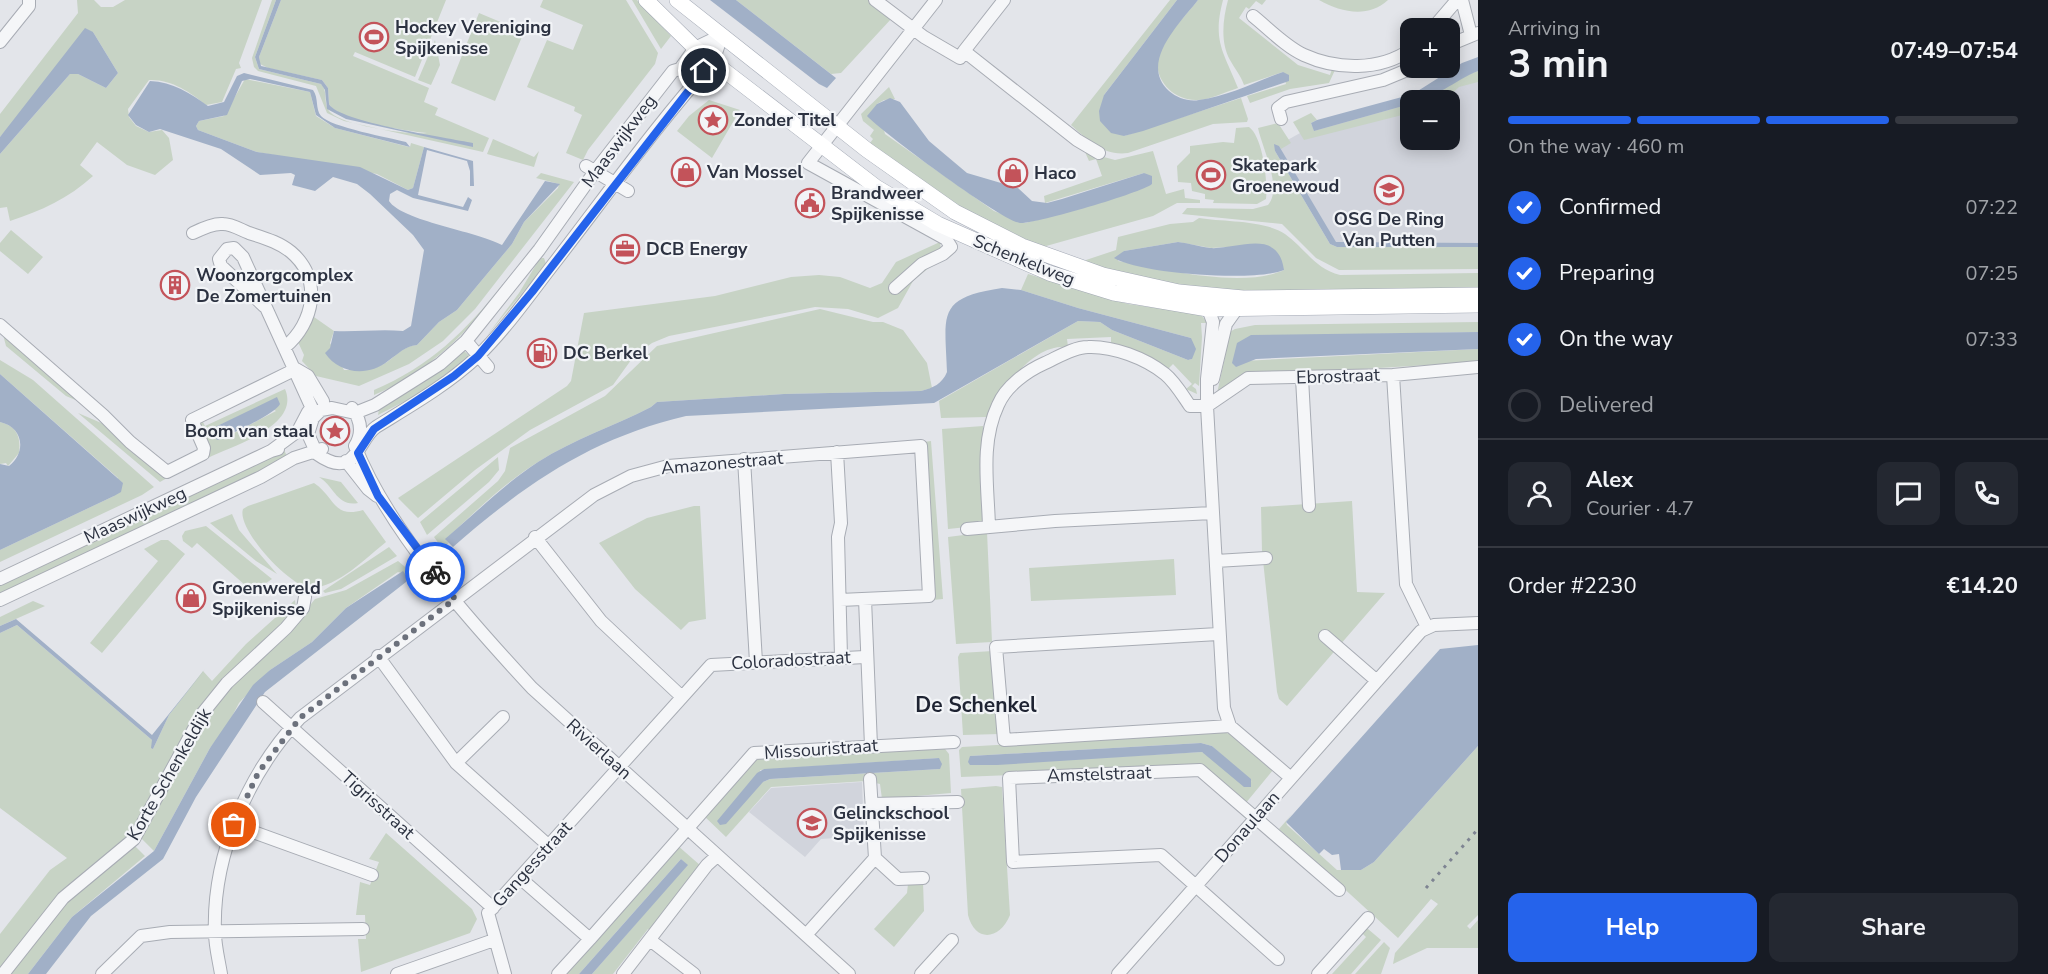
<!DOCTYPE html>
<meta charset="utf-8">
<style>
body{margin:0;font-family:"Nunito Sans",sans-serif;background:#242831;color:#f1f3f6;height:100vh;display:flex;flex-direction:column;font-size:22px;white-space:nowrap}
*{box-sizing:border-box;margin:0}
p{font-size:20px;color:#9ea1a6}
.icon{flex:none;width:33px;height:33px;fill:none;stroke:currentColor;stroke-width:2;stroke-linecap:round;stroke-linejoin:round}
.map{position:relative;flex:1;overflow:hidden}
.panel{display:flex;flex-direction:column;background:#171b24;width:570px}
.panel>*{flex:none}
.controls{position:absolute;left:1400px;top:18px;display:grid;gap:12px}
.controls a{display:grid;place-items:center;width:60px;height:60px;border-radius:12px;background:#171b24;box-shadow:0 3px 15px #0003;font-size:30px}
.pin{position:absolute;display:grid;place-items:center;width:51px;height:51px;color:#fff;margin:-26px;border:3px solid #fff;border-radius:50%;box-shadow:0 2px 6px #0007}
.courier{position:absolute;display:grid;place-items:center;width:60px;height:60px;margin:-30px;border:4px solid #2563eb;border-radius:50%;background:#fff;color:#222;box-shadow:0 2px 8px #0007}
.head em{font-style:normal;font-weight:700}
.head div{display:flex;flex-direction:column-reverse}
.head{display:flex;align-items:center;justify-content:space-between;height:102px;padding:0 30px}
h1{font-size:39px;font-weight:700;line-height:45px}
.bar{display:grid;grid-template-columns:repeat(4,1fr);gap:9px 6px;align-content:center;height:72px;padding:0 30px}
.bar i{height:8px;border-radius:4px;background:#363941}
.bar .selected{background:#2563eb}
.bar p{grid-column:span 4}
.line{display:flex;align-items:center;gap:15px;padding:0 30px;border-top:2px solid #363941}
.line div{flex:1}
.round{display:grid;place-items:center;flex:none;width:63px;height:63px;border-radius:12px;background:#242831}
ol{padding:0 30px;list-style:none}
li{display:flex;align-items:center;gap:18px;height:66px}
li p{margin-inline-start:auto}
li .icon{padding:6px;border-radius:50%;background:#2563eb;color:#fff;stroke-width:4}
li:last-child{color:#9ea1a6}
li i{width:33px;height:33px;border:3px solid #363941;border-radius:50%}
.cta{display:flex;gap:12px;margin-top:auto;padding:12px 30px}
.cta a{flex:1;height:69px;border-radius:12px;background:#2563eb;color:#fff;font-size:24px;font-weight:700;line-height:69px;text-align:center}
.cta a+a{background:#242831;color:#f1f3f6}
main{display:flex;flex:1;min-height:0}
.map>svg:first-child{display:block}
.built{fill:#d1d4dc;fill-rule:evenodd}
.green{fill:#c7d3c5;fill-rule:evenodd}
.water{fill:#a1b0c7}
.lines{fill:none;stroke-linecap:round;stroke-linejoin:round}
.minor-casing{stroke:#a8acb4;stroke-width:14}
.major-casing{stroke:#a3a9b5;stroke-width:16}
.minor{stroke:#f5f6f8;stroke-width:12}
.major{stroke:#fff;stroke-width:15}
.rail{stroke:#7e8492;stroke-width:3;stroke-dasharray:3 6;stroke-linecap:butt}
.done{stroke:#6c717c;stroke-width:6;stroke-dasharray:0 10.8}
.route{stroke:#2563eb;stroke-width:8}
.labels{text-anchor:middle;stroke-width:4.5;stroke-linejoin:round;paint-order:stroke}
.poi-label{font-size:18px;font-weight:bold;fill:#2c3241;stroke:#f2f4f7;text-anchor:start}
.street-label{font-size:18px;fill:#2c3241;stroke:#f2f4f7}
.quarter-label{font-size:21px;font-weight:bold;fill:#1e2332;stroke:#f2f4f7}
</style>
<main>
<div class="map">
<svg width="1478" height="974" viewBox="0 0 1478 974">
<rect width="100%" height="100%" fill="#e3e5ea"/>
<path class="built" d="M1478,64V246L1344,244L1332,241L1275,147L1318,123L1420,97ZM1410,100H1449V140H1410Z
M862,782L864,836L821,839L805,857L749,812L771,788Z"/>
<path class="green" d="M77,0H94L101,7H113L125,0H262L239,63L241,68L236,69L222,102L206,105C190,92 171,79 149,80L128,109L129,117L136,126L149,132L162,130L169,138L173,160L155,175L127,165L97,142L80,165L93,176C69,198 41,211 10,221L7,207L0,208V154L70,74H78L106,88L118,73L93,32L0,137V114L78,13Z
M272,0H276L255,57L259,69L321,84C329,92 322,105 331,113C346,126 408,135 427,133C407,131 338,121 329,104L328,88L322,80L268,68L260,64L259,57L281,0H446L415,77L355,52L353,56L429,88L424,102L438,108L435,115L489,138L483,152L344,121L327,113L316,86L258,71L254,67L252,58Z
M543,0H626L658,53L655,64L588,150L583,160L566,153L582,115L574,111L575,107L527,87L547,40L573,50L583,25L540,7Z
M632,0H637L671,36L661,49Z
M736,0H868L892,18L841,73L831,74Z
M1170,0H1177L1104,95L1124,136L1241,98L1248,119L1247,122L1213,124L1128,153C1103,156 1089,141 1071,125Z
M1198,0H1223C1212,42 1224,52 1238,88C1225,92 1210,100 1197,100C1173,101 1151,78 1159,53C1166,34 1186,16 1198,0Z
M1228,0H1266L1262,5L1256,1L1249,9L1246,7L1239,18L1298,65L1330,75L1332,69L1335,70L1329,83L1290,89L1250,103L1247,96L1286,84L1283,72L1244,85C1241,76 1235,69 1230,60C1220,42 1223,19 1228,0Z
M1319,0H1388C1367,19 1341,12 1319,0Z
M479,13L524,32L495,101L451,83Z
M435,40L440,65L431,85L418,80Z
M1478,71V82L1459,87L1445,100H1423L1461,77Z
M245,79L310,92L316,116L335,128L405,146L410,147L411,143L424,147L413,188L408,190L377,174L257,152L198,130L196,126L199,121L224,116Z
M889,87L895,99L884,100L877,104L885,134L994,211L1025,223L1079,209L1152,184L1144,173L1045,203L1044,196L1102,176L1096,159L1089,161L1085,152L1115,160L1153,151L1166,194L1184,189L1185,198L1200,200V203H1177L1153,216L1039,248L971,215L870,143L873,139L870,136L874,130L863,121L861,114Z
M709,100L740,110L712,158L677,131L689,116Z
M1410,104V113L1304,140L1293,122L1311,113L1317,120L1311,123L1314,131Z
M1278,123L1291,143L1281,149L1279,146L1275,151L1330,244L1337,247H1478V269L1339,270L1316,258L1282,224L1182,214L1187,208L1253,209L1268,205C1283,188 1262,148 1258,128Z
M1249,127C1263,137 1268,182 1266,199L1257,204L1213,203L1214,200L1205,199V194L1192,191L1191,183L1178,182L1177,166L1190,153V146L1223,142L1234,143L1236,128Z
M493,139L534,157L539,151L534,167L487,154Z
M541,173L574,182L475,309L443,341L409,364L359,386L316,376L302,361L304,355L298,342L314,317L334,331L330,343L344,370C360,370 374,371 387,362C397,355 404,346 417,345L439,322L457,310L512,244L524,222L558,188L559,184L536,178Z
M1199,218C1223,222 1265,220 1285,234C1305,248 1315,269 1340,275L1478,273V290L1212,291L1172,286L1089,266L1086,260L1116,250L1118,237L1170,224L1193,222ZM1178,242L1211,248L1226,247L1284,270C1242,289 1162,269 1118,261L1124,251Z
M11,230L43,257L28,274L0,251V243Z
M940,242L941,250L931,266L913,281L898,308L878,318L848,309L815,307L669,336L652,343L634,356L613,385L530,430L475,470L418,518L398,498L567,386L571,381L584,313L715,296L791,277L819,275L840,277L870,288L882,283L896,262Z
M540,258H544L546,264L486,337L519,293Z
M1028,274L1128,304L1200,314L1208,323H1201L1202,337L1199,386L1195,383L1192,386L1196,389L1197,394L1186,389L1192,384L1173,364L1168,369L1111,344V337L1067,339L1068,347C1030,344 1004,390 987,417L941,418L939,401L1078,321L1100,322L1112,330L1188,360L1192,359L1191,338L1078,308L1021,290Z
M503,284L505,285C468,331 430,372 374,395V390C429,367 467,330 503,284Z
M820,309L873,322H883L903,330L927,363L932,388L921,391L784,394L657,402L651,407C614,426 574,439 538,462C504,483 475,512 446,539L449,543L442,548L434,537L498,481L505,471L510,448L605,396L657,346Z
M1478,322V332L1317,335L1243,361L1478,349V362L1247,376L1216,398L1225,357L1226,334L1235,329L1255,325Z
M1,327L97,409L66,396L6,346Z
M464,351L470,356L419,394L378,415L379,409Z
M0,360L33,380L154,487L142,495L0,562V550L114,496L118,478L0,374Z
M285,389C301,426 232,446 208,458C212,445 198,435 200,421L202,420L205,426ZM266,404L276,411L228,436L224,437L211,429Z
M78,413L106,425L167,478L160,482Z
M334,418L349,423V434L342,444L320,438C318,428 322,417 334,418Z
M0,422C17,426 21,437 19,453L8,466L6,463L0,464Z
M983,426L987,525L948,529L942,429Z
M931,441L943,599L933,600L924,442Z
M284,450L288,458L0,594V585Z
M498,457L499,470L489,482L427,535L420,522Z
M319,477L341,482L358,503C337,507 334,486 319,477Z
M314,483C335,497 333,519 363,510L386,542C366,558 338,587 311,588C291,588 236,529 243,509L248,506Z
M1352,501L1357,592L1385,593L1287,706L1279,699L1277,692L1262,551L1261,507Z
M694,506H700L706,619L689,622L681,630L635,589L599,543L647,518Z
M232,514L239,530L277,574L256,561L210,523Z
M206,526L272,579L253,592L197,543L192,548L183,541L182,536L185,531Z
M987,532L992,642L956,644L948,537Z
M161,540H168L185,554L102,653L90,643L158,561L144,549Z
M389,547L397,556L341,589L325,593L323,591Z
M1174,559L1176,595L1031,601L1029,568Z
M398,561L410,571L406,574L398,572L346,608L312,642L270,670L239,703L226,728L210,748L154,851L140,837L214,702L299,619L315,599L346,590Z
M295,600L296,611L221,684L132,837L54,902L0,971V934L50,870L67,858L0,808V633L17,625L152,740L153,749L169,715L203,671L212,681L246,644Z
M33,601L45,606L0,626V617Z
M993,651L1000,734L963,735L958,657L960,653Z
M1224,732L1232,735L1273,770L1245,804L1200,766L1042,770L1034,771V774L961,777L959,750L962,747ZM1201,743L1212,746L1252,782L1202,752L970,765V756Z
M1478,746V915L1467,926L1470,929L1478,920V948H1427L1393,964L1395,953L1438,904L1431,899L1398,938L1279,829L1292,814L1286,822L1287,825L1337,870H1361L1374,862Z
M945,749L949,754L951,793L882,799L880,784L867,781L771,787L726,837L703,815L752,763L760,758ZM939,758L940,769L770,779L763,782L760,770Z
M996,786L1002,787L1010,915C1000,940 975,943 968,915L961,789Z
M386,833L472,909L477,919L470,933L361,972L358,939H366L365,915H356L360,882L370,885L379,862L369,859Z
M133,844L145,856L72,917L28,974H6L59,906Z
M677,845L701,866L651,931L648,929L613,974H592L687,865L681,859L579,974H562Z
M923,882L924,911L894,947L874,929L907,893L908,884Z
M1364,928L1368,929L1381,940L1351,974H1332L1366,937L1361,932Z
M1384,942L1390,948L1381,974H1355Z"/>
<path class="water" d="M276,0H281L259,57L261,66L322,80L328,88L329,104C338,122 449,138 473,143V147L346,119L327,109L325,90L321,84L259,69L255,57Z
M710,0H736L836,78L827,88L819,84Z
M1177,0H1198C1181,22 1138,63 1169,91C1177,98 1189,102 1199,100C1227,97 1257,81 1283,72L1289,75V81L1143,131L1124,136L1111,133L1100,121L1099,111L1104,95Z
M85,28L93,32L118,73L106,88L78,74H70L0,154V137Z
M1478,57V71C1455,80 1435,100 1410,100V104L1314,131L1311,123L1317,120L1413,94L1462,63Z
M244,73L313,90C319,98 315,109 321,116C330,127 391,138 406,142L410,147L335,128L316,115L310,92L250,79L242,81L227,115L199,121L196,126L198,130L257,152L360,167L408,190L413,188L424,147L473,161L474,186H470V171L467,161L427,150L418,195L463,207L468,197L472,200L468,211L413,198L397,190L390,194L389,201C402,221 476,231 502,245L545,181L560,184L524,222L512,244L457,310L439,322L417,345C405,346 398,354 388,361C368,377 339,374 325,353L330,348L334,331C358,332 380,329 403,331L411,326L424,250L413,235L370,194L357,184L333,177L315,191L292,185L295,175L291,173L260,175L221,149L160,129L149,132L136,125L128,115L150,81C173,82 190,93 208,106L224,102L237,76Z
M890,98L900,102L929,141L967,173L1018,188L1032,201L1047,203L1062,199L1144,173L1152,176V184C1141,193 1035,224 1020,223C1002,221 883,133 867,116L877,104Z
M1274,144L1279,146L1336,242L1478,243V247H1337L1330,244L1275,151Z
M1178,242C1189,243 1200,247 1210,248C1237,250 1278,227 1284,270C1256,282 1140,274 1114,258L1124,251Z
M1002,288L1021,290L1078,308L1191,338L1196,349L1192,359L1188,360L1112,330L1100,322L1078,321L934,403L686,416C592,438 525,484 453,547L445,539C476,513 504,484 538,462C574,439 614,426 651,407L657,402L784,394L921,391C933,388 942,384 947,372C945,314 936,298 1002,288Z
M1478,332V349L1256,359L1236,367L1232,363L1237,343L1251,335Z
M0,374L123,483L121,492L114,496L0,550V464L9,466C27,452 23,427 0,422Z
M277,397L280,404C275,414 231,434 218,440L210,436L211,429Z
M403,571L408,578L406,582L265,692L196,797L163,859L91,916L46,974H28L72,917L154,851L210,748L253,685L270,670L312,642L346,608Z
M16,619L152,735L206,668L169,715L153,749L151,748L152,740L17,625L0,633V626Z
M1478,645V746L1374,862L1361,870H1341L1339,854L1332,855L1324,849L1319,854L1286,822L1440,649Z
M1201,743L1212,746L1251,779V787H1244L1202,752L997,765H970L968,762L970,756Z
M939,758L942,764L940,769L770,779L763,782L726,824L720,825L717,821L757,773L764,769Z
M681,859L688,865L592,974H579Z"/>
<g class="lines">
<g class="minor-casing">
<path id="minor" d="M875,0L924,37L960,58L964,51L1077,140L1099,153
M1462,0L1471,35
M1253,16C1268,28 1286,47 1304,55C1337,70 1379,71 1410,50
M1433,28L1457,0
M722,35L713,62C656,125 607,195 555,262C530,294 506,329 477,357C447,385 410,406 376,427C358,439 356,482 317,454L308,434L313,418L321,410L332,408L355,413L375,405L440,364L466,341L539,250L596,170L673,71L680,69L695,48Z
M0,42L29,6V0
M1449,45L1478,33
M964,51L1004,0
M1281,119L1278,108L1286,102L1383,80L1412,68
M586,166L628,191
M193,233C201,229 214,223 223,224C232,224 241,230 249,233C264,238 279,242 291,252C323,279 314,323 285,347
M895,288L922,264L943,254L951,247L946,239L808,163L936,0
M264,306L221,266L219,259L227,249L234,248L243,257L315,415
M1208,309L1213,322L1207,379V406L1224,708L1230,726L1291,778
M0,325L103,415L130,442L167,472L203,454L204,448L192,420L296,369L308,376L323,401
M466,341L488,367
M1393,375L1406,584L1427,627
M1302,378L1309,506
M1213,379L1226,324L1236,310
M1207,406L1248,378L1393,375L1478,367
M352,408C361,420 363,433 355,446C388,530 470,621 532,688L849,974
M271,451L298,431L308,412
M837,452L841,523L838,537L841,657
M744,459L756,662
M346,461L368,489L377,496
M989,527C988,486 980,443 998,405C1006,386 1027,371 1045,363C1058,357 1074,347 1088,347C1113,346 1145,358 1165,374C1175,382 1183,396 1190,406H1207
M967,529L1055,521L1212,513
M535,537L601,621L682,697
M1216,561L1266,558
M0,579L271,451L278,449
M865,599L871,746
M0,600L261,477L294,458L322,449
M1218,634L996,647L1004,740L1230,726
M1325,636L1377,681
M378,656L456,763L549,846
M263,702L493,908
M456,763L503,717
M872,804L958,802
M234,825L372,875
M875,858L898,879L923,878
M520,878L590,939L754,753L954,742
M806,935L875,858L870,779
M650,940L694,974
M1278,959L1161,855L1013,862L1009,778L1200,770L1339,890
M3,974L63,898L134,839L202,714L227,683L286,628L303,608L305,597
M102,974L141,936L170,932L363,929
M221,974C219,961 215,946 215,933C212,856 248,773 300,718L594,495L631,476L668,466L921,446L929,596L840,600
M397,974L494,940
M505,974L488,913L711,665L865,657
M558,974L590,939
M623,974L707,865L717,856
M921,974L952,940
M1118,974L1421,631L1434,625L1478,623
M1318,974L1368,918"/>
</g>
<g class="major-casing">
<path id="major" d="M646,0L695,48L876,187L938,224L1049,273L1114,293L1208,309L1478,305
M677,0L867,150L955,212L1022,246L1103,275L1179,292L1243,298L1478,295"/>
</g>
<use href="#minor" class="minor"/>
<use href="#major" class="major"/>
<path class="rail" d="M1426,888L1478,829"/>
</g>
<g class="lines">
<path class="done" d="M234,825L258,773L300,718L455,599L435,572"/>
<path class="route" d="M435,572L378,496L358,453L374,429L454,376L478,356L532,292L704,71"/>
</g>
<defs>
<g id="stadium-ring" transform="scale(1.5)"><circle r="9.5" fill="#f2f4f7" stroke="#c3535a" stroke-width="1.5"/><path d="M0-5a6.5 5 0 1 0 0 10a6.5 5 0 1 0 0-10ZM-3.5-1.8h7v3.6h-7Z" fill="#c3535a"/></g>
<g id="sight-ring" transform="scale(1.5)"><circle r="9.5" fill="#f2f4f7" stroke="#c3535a" stroke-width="1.5"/><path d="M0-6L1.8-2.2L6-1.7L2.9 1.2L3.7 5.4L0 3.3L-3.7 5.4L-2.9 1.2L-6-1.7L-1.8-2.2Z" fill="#c3535a"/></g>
<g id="shop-ring" transform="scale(1.5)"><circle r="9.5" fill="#f2f4f7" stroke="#c3535a" stroke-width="1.5"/><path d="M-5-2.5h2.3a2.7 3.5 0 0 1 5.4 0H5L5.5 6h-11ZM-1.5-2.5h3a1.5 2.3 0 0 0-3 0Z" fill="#c3535a"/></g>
<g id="school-ring" transform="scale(1.5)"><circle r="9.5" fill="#f2f4f7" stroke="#c3535a" stroke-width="1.5"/><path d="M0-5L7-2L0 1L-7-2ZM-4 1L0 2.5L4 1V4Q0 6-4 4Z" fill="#c3535a"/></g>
<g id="civic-ring" transform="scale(1.5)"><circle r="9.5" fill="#f2f4f7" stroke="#c3535a" stroke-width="1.5"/><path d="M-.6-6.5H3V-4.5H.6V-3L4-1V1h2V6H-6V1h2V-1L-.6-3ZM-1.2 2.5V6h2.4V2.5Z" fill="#c3535a"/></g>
<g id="office-ring" transform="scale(1.5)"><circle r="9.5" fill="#f2f4f7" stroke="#c3535a" stroke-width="1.5"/><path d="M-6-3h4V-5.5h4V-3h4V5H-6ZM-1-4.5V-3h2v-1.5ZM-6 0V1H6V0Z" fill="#c3535a"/></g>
<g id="building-ring" transform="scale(1.5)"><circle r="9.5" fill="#f2f4f7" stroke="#c3535a" stroke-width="1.5"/><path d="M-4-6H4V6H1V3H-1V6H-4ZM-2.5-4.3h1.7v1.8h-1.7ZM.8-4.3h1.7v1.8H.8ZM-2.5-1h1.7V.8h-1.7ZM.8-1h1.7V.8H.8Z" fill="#c3535a"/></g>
<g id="fuel-ring" transform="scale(1.5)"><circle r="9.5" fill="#f2f4f7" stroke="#c3535a" stroke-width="1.5"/><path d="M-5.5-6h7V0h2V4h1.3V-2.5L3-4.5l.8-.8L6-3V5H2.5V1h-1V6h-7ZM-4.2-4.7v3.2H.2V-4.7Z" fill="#c3535a"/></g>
</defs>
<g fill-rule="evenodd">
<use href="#stadium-ring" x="374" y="37"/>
<use href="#sight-ring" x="713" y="120"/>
<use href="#shop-ring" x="686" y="172"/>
<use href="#shop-ring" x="1013" y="173"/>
<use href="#stadium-ring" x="1211" y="175"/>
<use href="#school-ring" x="1389" y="190"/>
<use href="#civic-ring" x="810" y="203"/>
<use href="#office-ring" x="625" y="249"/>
<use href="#building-ring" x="175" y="285"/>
<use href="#fuel-ring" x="542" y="353"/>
<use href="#sight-ring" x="335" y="431"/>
<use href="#shop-ring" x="191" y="598"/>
<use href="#school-ring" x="812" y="823"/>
</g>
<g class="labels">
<g class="poi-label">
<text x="395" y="33">Hockey Vereniging<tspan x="395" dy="21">Spijkenisse</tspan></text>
<text x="734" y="126">Zonder Titel</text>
<text x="1232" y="171">Skatepark<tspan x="1232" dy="21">Groenewoud</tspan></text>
<text x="707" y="178">Van Mossel</text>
<text x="1034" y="179">Haco</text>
<text x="831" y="199">Brandweer<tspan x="831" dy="21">Spijkenisse</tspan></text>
<text x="1389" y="225" text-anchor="middle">OSG De Ring<tspan x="1389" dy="21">Van Putten</tspan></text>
<text x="646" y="255">DCB Energy</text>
<text x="196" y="281">Woonzorgcomplex<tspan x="196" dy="21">De Zomertuinen</tspan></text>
<text x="563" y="359">DC Berkel</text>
<text x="314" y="437" text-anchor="end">Boom van staal</text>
<text x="212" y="594">Groenwereld<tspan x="212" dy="21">Spijkenisse</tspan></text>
<text x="833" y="819">Gelinckschool<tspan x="833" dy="21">Spijkenisse</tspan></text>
</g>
<g class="street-label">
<text transform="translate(619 141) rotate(-53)" y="6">Maaswijkweg</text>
<text transform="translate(1024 260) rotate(22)" y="6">Schenkelweg</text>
<text transform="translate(1338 376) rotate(-2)" y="6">Ebrostraat</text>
<text transform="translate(722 463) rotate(-5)" y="6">Amazonestraat</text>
<text transform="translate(135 515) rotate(-25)" y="6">Maaswijkweg</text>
<text transform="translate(791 660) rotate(-3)" y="6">Coloradostraat</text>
<text transform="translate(599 749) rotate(42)" y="6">Rivierlaan</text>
<text transform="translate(821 749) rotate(-4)" y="6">Missouristraat</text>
<text transform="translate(169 774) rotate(-60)" y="6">Korte Schenkeldijk</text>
<text transform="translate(1099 774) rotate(-2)" y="6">Amstelstraat</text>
<text transform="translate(378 805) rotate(42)" y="6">Tigrisstraat</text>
<text transform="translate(1247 827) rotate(-49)" y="6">Donaulaan</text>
<text transform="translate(532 864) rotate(-48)" y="6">Gangesstraat</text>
</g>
<g class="quarter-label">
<text x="976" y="712">De Schenkel</text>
</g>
</g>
</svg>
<div class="controls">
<a>+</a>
<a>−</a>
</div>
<div class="pin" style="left:234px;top:825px;background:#ea580c"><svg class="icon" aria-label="bag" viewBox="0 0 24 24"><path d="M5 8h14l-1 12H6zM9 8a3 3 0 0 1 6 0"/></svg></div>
<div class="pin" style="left:704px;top:71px;background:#1f2937"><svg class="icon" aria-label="home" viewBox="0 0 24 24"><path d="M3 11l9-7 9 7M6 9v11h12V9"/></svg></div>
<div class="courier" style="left:435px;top:572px"><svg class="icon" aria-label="bike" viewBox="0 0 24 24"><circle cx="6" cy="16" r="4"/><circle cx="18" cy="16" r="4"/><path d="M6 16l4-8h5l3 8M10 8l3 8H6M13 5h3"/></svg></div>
</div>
<section class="panel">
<div class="head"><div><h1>3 min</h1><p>Arriving in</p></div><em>07:49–07:54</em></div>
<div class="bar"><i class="selected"></i><i class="selected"></i><i class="selected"></i><i></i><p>On the way · 460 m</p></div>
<ol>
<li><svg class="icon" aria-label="check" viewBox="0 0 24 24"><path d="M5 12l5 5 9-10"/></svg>Confirmed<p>07:22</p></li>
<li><svg class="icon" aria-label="check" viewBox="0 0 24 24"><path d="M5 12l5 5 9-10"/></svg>Preparing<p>07:25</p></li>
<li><svg class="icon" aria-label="check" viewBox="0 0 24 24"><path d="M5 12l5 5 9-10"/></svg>On the way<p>07:33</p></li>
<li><i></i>Delivered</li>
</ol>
<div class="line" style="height:108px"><a class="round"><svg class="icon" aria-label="person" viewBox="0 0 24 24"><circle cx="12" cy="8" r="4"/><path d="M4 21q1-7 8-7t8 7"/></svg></a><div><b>Alex</b><p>Courier · 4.7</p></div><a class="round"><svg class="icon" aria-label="chat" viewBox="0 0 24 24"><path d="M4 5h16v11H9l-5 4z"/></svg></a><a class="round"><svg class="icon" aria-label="phone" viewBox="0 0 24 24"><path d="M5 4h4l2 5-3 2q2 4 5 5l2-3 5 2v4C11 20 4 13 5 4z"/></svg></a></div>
<div class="line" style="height:78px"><div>Order #2230</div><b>€14.20</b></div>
<div class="cta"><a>Help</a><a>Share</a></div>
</section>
</main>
